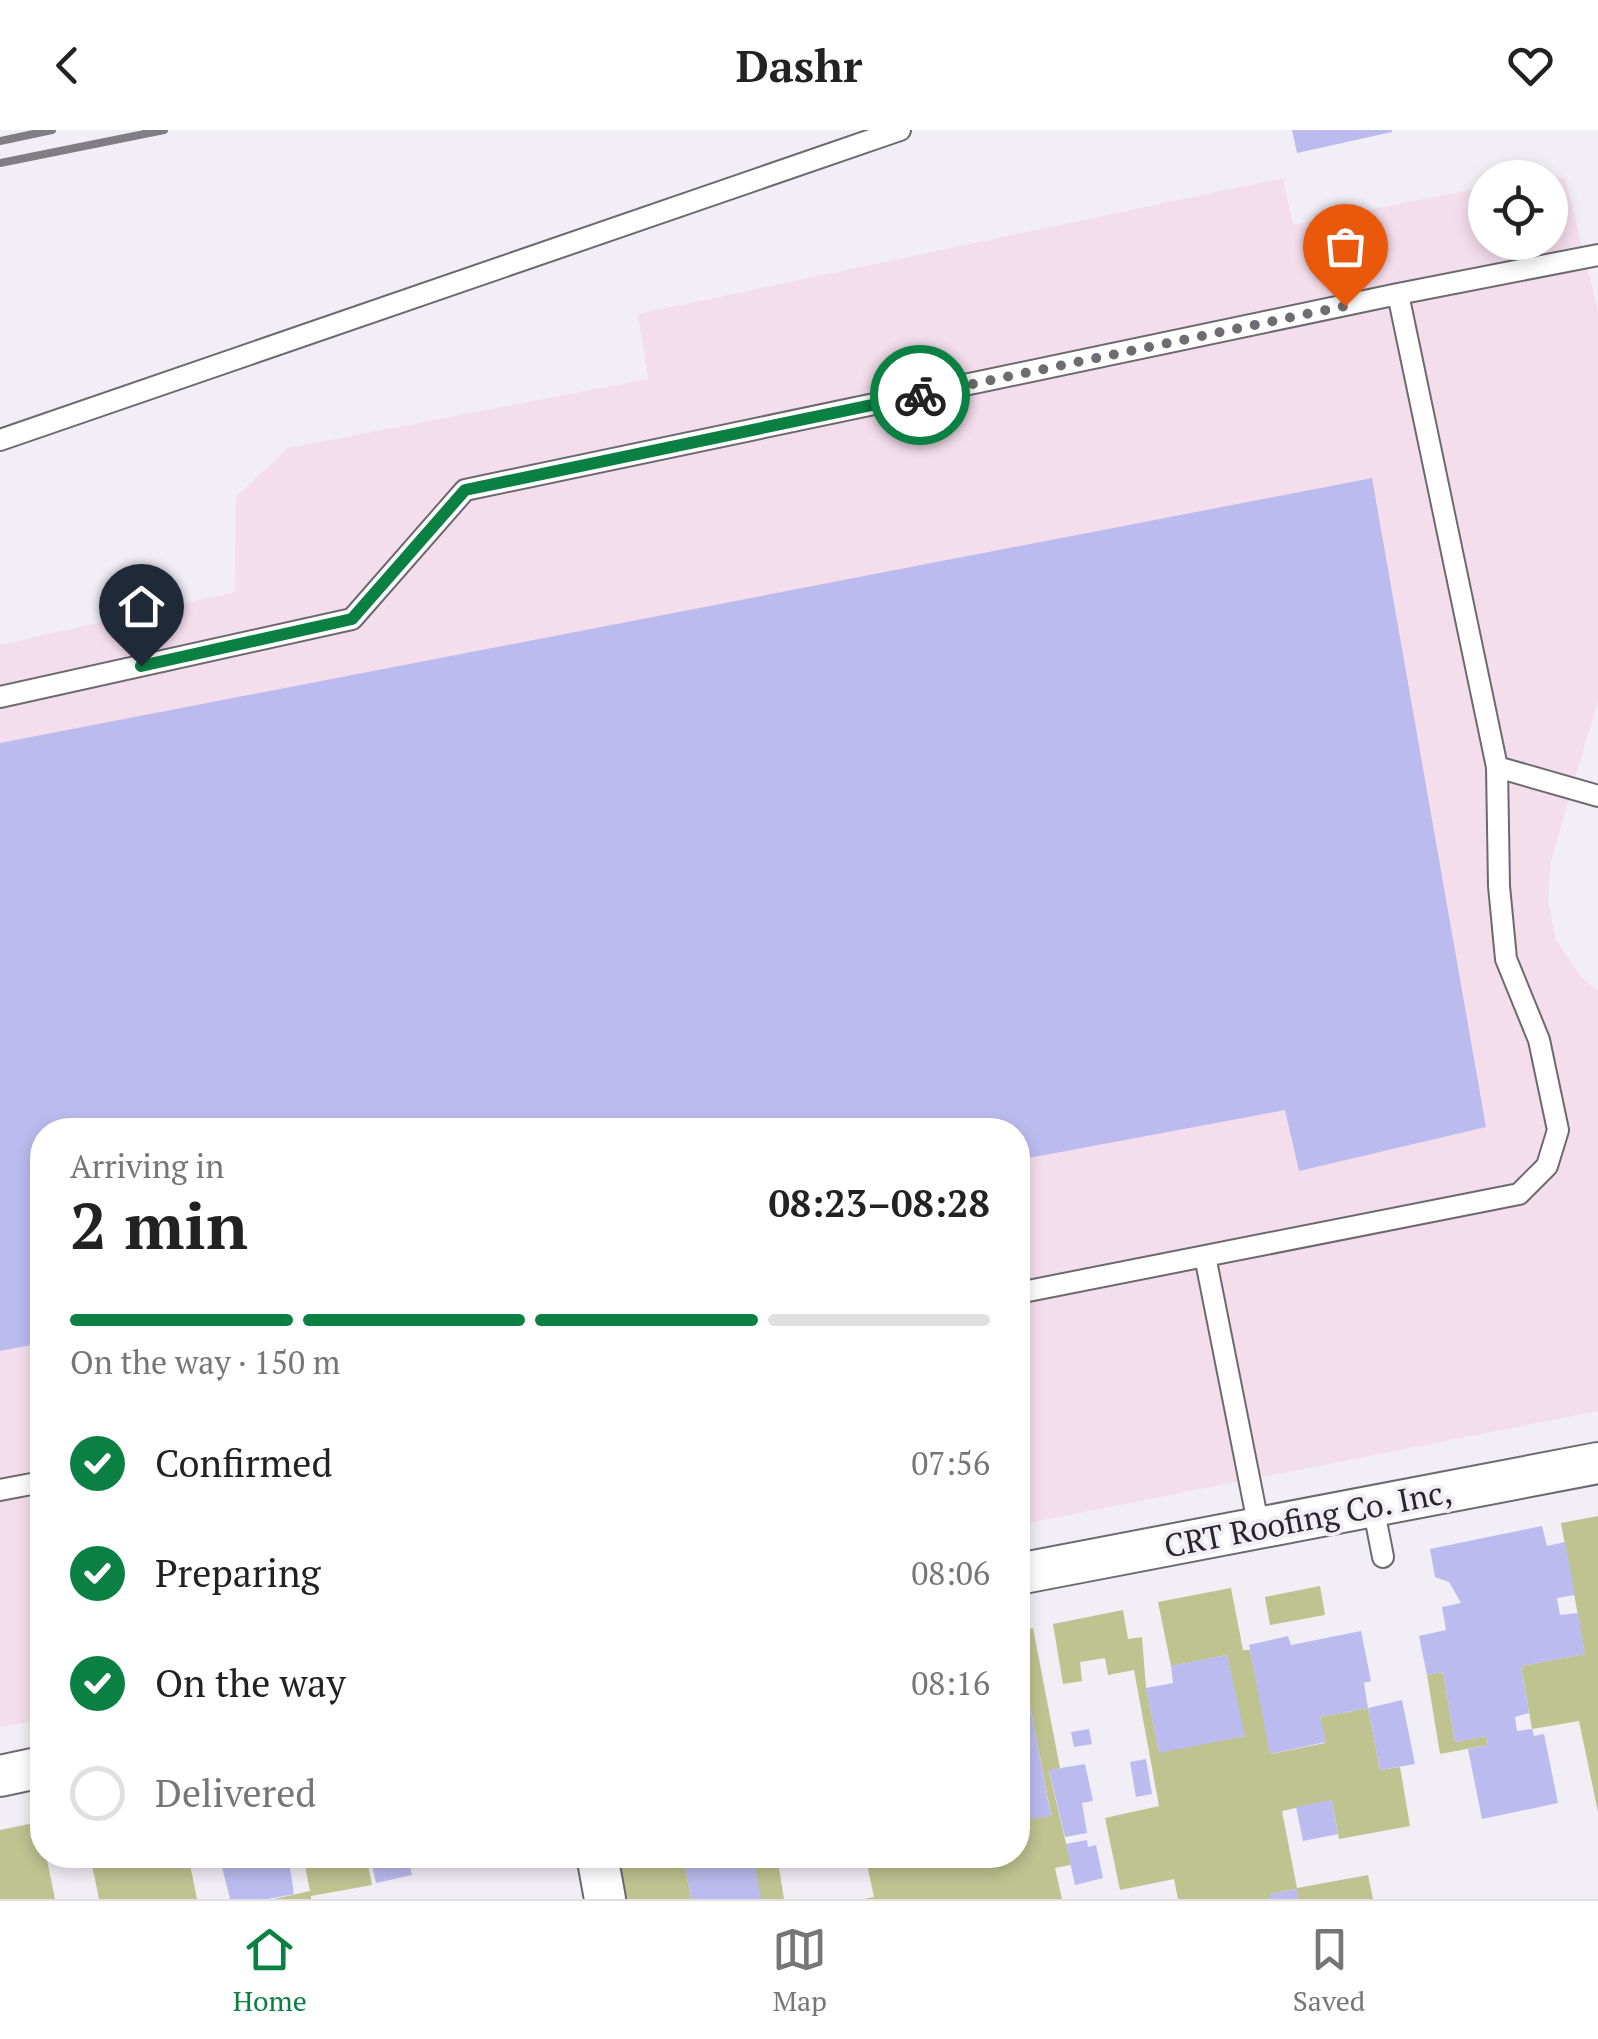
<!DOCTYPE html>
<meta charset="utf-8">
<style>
body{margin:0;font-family:"PT Serif",serif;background:#f2f2f2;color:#222;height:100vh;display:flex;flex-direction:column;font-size:38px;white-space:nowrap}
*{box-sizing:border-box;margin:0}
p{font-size:32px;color:#767676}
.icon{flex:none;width:55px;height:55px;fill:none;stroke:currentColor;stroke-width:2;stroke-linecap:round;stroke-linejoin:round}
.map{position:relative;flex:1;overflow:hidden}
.sheet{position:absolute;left:30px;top:988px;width:1000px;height:750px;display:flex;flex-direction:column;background:#fff;border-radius:40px;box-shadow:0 5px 15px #0003}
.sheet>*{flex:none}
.controls{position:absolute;left:1468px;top:30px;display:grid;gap:20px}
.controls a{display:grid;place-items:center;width:100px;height:100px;border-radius:50%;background:#fff;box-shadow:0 5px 15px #0003;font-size:50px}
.pin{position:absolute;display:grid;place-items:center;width:85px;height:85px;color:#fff;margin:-102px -42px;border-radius:50% 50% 50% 0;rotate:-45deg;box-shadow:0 0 10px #0007}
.pin .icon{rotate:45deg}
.courier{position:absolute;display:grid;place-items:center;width:100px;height:100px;margin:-50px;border:8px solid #0b8043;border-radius:50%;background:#fff;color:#222;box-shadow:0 2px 12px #0007}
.overview em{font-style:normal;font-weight:600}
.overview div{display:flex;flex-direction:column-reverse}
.overview{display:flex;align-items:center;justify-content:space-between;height:170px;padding:0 40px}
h1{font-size:65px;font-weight:600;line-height:75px}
.bar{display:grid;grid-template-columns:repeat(4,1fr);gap:15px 10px;align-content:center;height:120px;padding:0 40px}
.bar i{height:12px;border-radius:8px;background:#e0e0e0}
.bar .active{background:#0b8043}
.bar p{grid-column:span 4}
ol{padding:0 40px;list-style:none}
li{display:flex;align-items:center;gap:30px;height:110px}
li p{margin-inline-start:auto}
li .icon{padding:10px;border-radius:50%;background:#0b8043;color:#fff;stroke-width:4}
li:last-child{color:#767676}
li i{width:55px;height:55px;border:5px solid #e0e0e0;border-radius:50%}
header{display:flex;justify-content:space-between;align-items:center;height:130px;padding:0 40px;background:#fff;font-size:45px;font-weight:600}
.tab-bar{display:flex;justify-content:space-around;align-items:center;height:140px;border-top:2px solid #e0e0e0;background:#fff;font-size:28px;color:#767676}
.tab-bar a{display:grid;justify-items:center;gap:5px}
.tab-bar .active{color:#0b8043}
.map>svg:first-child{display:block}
.industrial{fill:#f5deec}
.green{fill:#bec390}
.building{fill:#bbbbef}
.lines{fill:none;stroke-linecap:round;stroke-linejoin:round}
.lane-casing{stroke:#6c6970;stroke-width:24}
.street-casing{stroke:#6c6970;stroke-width:44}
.lane{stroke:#fff;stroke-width:20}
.street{stroke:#fff;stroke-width:40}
.rail{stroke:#807e83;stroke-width:8}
.done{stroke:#6e6c70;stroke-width:10;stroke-dasharray:0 18}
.route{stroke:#0b8043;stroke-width:12}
.labels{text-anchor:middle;stroke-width:8;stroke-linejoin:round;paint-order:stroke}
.street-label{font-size:32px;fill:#272628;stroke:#f1eef5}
</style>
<header><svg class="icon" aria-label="back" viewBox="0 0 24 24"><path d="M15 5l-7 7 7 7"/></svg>Dashr<svg class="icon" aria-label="heart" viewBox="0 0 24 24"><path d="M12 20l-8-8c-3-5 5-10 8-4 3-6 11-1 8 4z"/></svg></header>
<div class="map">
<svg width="1598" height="1769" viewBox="0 0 1598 1769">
<rect width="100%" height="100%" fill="#f1eef5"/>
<path class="industrial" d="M1565,47L1598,181V570L1551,731L1548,771L1556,810L1581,847L1598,861V1281L1018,1395V1000H42V1589L0,1597V515L235,462L236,367L288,318L648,249L638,184L1283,48L1293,95L1485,57V112H1550V48Z"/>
<path class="green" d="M1598,1386V1682L1579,1591L1532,1599L1521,1536L1585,1524L1561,1393Z
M1320,1456L1325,1485L1270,1495L1265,1467Z
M1231,1458L1243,1520H1250L1271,1624L1325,1613L1320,1587L1368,1578L1380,1640L1400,1637L1410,1696L1339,1709L1332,1670L1282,1681L1297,1758L1368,1745L1373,1769H1298L1296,1759L1270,1764V1769H1178L1174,1749L1120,1760L1105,1688L1159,1676L1134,1540L1108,1545L1105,1528L1080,1532L1082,1551L1063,1554L1053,1494L1123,1480L1128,1509L1142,1507L1146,1558L1159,1622L1244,1606L1227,1525L1171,1536L1158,1472Z
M1033,1498L1060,1638L1049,1641L1071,1735L1055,1738L1062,1769H864L874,1767L865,1725H1018V1691L1051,1685L1027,1560L1018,1561V1501Z
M1443,1542L1455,1612L1486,1606L1488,1615L1440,1624L1427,1545Z
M39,1692L42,1725H46L55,1769H0V1700Z
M90,1725H188L197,1769H99Z
M303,1725H366L372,1755L311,1766V1769H274L310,1761Z
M647,1725H683L691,1769H626L619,1731Z
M753,1725H832V1728L779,1738L784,1769H760Z"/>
<path class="building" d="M1292,0H1392V2L1297,23Z
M1372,348L1486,997L1299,1041L1285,980L1018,1030V1000H42V1213L0,1221V613Z
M1542,1396L1547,1416L1565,1412L1575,1465L1557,1468L1560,1485L1578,1483L1585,1524L1521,1536L1529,1583L1515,1587L1517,1601L1532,1599L1534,1606L1544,1604L1558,1673L1482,1689L1468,1619L1488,1615L1486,1606L1455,1612L1443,1542L1427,1545L1419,1506L1446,1500L1442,1477L1461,1473L1449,1452L1435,1447L1430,1419Z
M1361,1501L1371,1551L1364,1553L1368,1578L1320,1587L1326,1612L1270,1624L1249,1515L1288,1506L1291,1515Z
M1227,1525L1245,1606L1159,1623L1146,1558L1173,1553L1171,1536Z
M1027,1560L1051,1686L1018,1691V1671L1023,1670L1020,1657H1018V1562Z
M1402,1570L1415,1634L1380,1640L1368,1578Z
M1089,1599L1092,1614L1074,1617L1071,1602Z
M1146,1629L1152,1664L1136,1667L1130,1632Z
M1085,1634L1093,1671L1082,1673L1087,1703L1065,1707L1049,1640Z
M1332,1670L1338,1704L1303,1711L1296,1677Z
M1087,1710L1088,1717L1096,1715L1103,1748L1075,1755L1066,1714Z
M239,1725H288L294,1764L268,1769H230L220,1729Z
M370,1725H408L412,1745L376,1753Z
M683,1725H753L761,1769H691Z
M1297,1759L1298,1769H1270V1764Z"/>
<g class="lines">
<g class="lane-casing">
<path id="lane" d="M0,310L900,0
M0,567L352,489L465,360L1398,164
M1497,637L1398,164L1598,125
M1018,1163L1205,1126
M0,1360L42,1352
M1373,1376L1383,1427
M1259,1398L1205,1126L1519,1064L1547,1036L1558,1000L1539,910L1506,829L1499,756L1497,637L1598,666"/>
</g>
<g class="street-casing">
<path id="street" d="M1018,1444L1598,1333
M0,1646L42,1637
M597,1725L605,1769"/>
</g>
<use href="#lane" class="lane"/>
<use href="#street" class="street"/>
<path class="rail" d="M0,11L52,0
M0,33L164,0"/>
</g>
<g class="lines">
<path class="done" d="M920,265L1345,176"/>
<path class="route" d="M141,536L352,489L465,360L920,265"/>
</g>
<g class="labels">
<g class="street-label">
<text transform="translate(1308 1389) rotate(-11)" y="11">CRT Roofing Co. Inc,</text>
</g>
</g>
</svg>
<div class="controls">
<a><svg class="icon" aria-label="locate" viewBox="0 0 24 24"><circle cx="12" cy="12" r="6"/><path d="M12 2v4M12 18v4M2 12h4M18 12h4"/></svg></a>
</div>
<div class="pin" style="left:1345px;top:176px;background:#ea580c"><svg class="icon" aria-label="bag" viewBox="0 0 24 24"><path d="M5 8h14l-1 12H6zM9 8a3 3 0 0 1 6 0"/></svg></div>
<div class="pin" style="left:141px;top:536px;background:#1f2937"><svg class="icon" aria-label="home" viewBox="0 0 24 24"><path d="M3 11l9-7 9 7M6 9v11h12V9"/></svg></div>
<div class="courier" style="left:920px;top:265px"><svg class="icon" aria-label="bike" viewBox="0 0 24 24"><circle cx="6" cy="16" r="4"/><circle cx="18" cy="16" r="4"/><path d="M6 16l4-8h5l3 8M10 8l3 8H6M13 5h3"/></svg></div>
<section class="sheet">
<div class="overview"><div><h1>2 min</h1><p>Arriving in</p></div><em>08:23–08:28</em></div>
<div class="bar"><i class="active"></i><i class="active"></i><i class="active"></i><i></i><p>On the way · 150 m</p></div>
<ol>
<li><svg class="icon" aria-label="check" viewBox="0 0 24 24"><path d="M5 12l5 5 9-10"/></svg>Confirmed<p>07:56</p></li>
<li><svg class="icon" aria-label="check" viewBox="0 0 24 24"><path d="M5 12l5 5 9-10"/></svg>Preparing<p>08:06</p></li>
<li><svg class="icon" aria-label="check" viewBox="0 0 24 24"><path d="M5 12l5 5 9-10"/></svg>On the way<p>08:16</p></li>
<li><i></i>Delivered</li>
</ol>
</section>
</div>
<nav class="tab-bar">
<a class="active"><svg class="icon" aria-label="home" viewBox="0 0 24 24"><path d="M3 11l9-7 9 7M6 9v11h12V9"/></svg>Home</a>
<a><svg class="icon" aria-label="map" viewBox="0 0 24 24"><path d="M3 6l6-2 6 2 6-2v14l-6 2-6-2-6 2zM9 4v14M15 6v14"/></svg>Map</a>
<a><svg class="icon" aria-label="saved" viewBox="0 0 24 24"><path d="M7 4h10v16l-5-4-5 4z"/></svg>Saved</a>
</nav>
